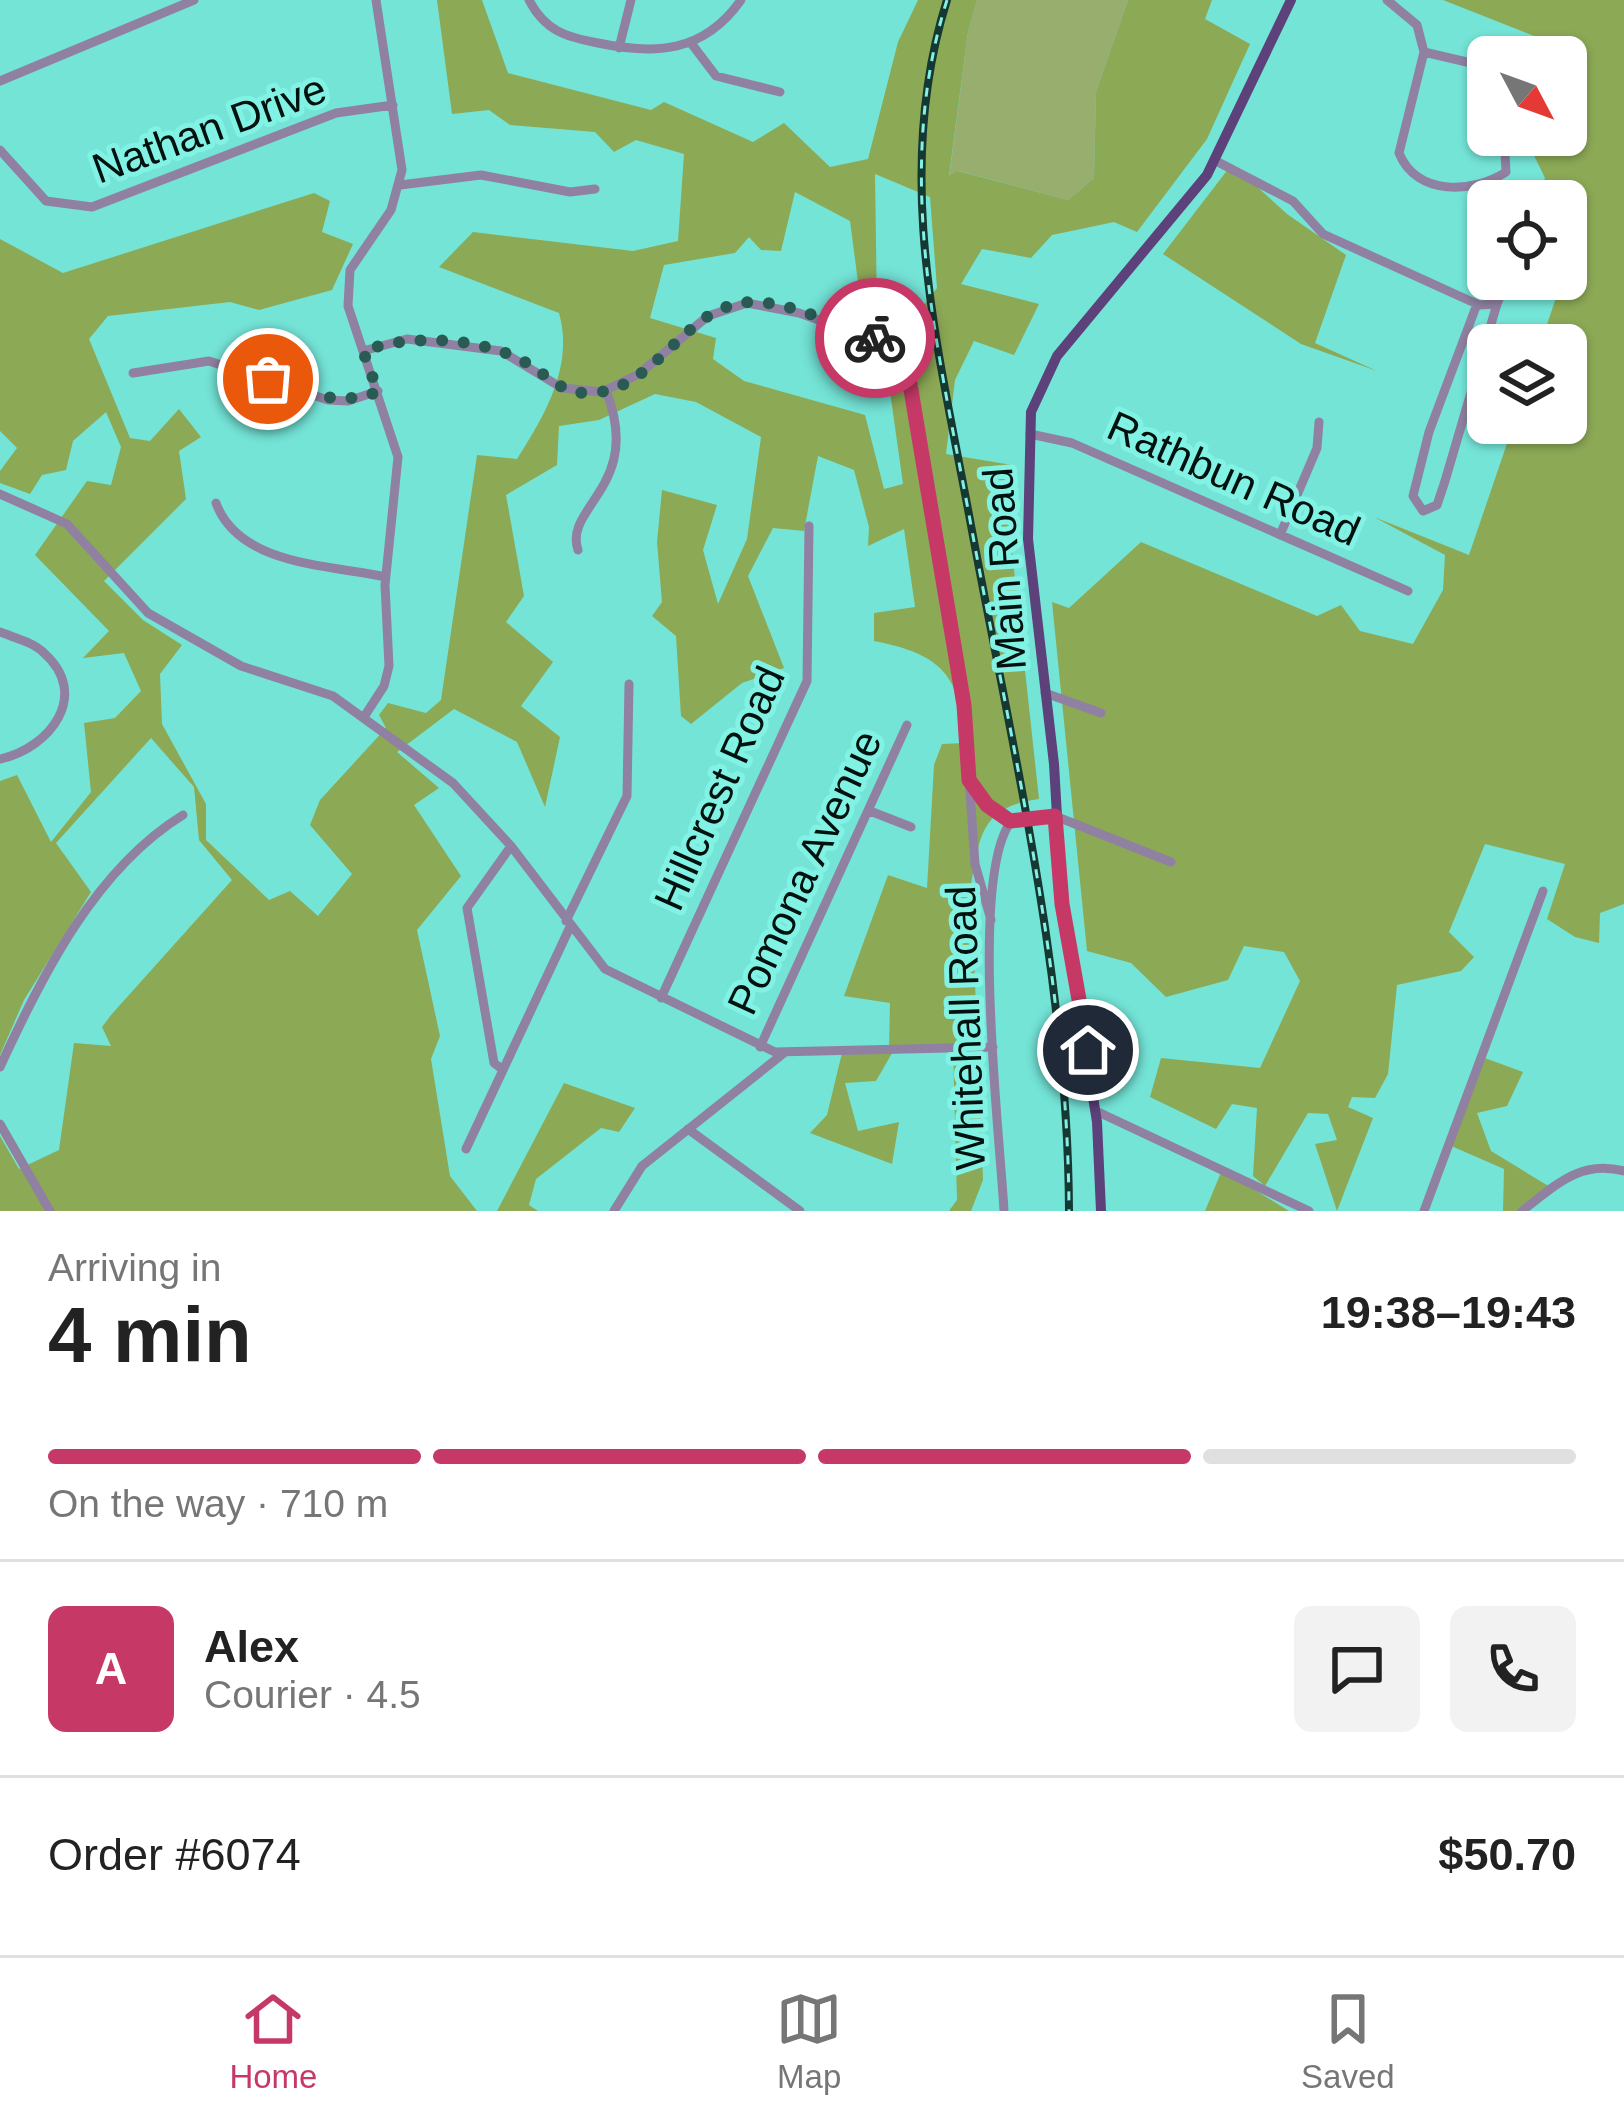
<!DOCTYPE html>
<meta charset="utf-8">
<style>
body{margin:0;font-family:Arial,sans-serif;background:#f2f2f2;color:#222;height:100vh;display:flex;flex-direction:column;font-size:45px;white-space:nowrap}
*{box-sizing:border-box;margin:0}
p{font-size:39px;color:#767676}
.icon{flex:none;width:66px;height:66px;fill:none;stroke:currentColor;stroke-width:2;stroke-linecap:round;stroke-linejoin:round}
.map{position:relative;height:1211px;overflow:hidden}
.sheet{display:flex;flex-direction:column;background:#fff;flex:1}
.sheet>*{flex:none}
.needle{width:78px;rotate:131deg}
.buttons{position:absolute;left:1467px;top:36px;display:grid;gap:24px}
.buttons a{display:grid;place-items:center;width:120px;height:120px;border-radius:18px;background:#fff;box-shadow:0 3px 9px #0004;font-size:60px}
.pin{position:absolute;display:grid;place-items:center;width:102px;height:102px;color:#fff;margin:-51px;border:6px solid #fff;border-radius:50%;box-shadow:0 3px 12px #0007}
.courier{position:absolute;display:grid;place-items:center;width:120px;height:120px;margin:-60px;border:9px solid #c63967;border-radius:50%;background:#fff;color:#222;box-shadow:0 3px 15px #0007}
.summary em{font-style:normal;font-weight:600}
.summary div{display:flex;flex-direction:column-reverse}
.summary{display:flex;align-items:center;justify-content:space-between;height:204px;padding:0 48px}
h1{font-size:78px;font-weight:600;line-height:90px}
.bar{display:grid;grid-template-columns:repeat(4,1fr);gap:18px 12px;align-content:center;height:144px;padding:0 48px}
.bar i{height:15px;border-radius:9px;background:#e0e0e0}
.bar .on{background:#c63967}
.bar p{grid-column:span 4}
.line{display:flex;align-items:center;gap:30px;padding:0 48px;border-top:3px solid #e0e0e0}
.line div{flex:1}
.round{display:grid;place-items:center;flex:none;width:126px;height:126px;border-radius:18px;background:#f2f2f2}
.dock{display:flex;justify-content:space-around;align-items:center;height:168px;border-top:3px solid #e0e0e0;background:#fff;font-size:33px;color:#767676}
.dock a{display:grid;justify-items:center;gap:6px}
.dock .on{color:#c63967}
.map>svg:first-child{display:block}
.green{fill:#97ae6f}
.forest{fill:#8ca956;fill-rule:evenodd}
.lines{fill:none;stroke-linecap:round;stroke-linejoin:round}
.minor{stroke:#9081a2;stroke-width:9}
.major{stroke:#5d417b;stroke-width:10}
.rail-casing{stroke:#163833;stroke-width:8}
.rail{stroke:#81f2e4;stroke-width:3;stroke-dasharray:9;stroke-linecap:butt}
.done{stroke:#295b54;stroke-width:12;stroke-dasharray:0 21.6}
.route{stroke:#c63967;stroke-width:15}
.labels{text-anchor:middle;stroke-width:10;stroke-linejoin:round;paint-order:stroke}
.street-label{font-size:42px;fill:#00110e;stroke:#81f2e4}
</style>
<div class="map">
<svg width="1624" height="1211" viewBox="0 0 1624 1211">
<rect width="100%" height="100%" fill="#74e4d7"/>
<path class="green" d="M977,0H1128L1096,92L1094,178L1068,200L959,171L949,178L968,32Z"/>
<path class="forest" d="M437,0H482L508,73L651,110L664,102L753,142L784,123L830,167L868,159L898,42L918,0H977L968,32L949,176L958,171L1068,200L1094,178L1096,92L1128,0H1212L1205,19L1250,44L1207,139L1137,232L1114,222L1052,235L1031,258L982,249L961,284L1039,304L1014,355L974,341L955,380L946,454L1012,465V551L1039,799C982,807 980,833 971,885L983,1180L971,1211H949L957,1200L953,1046L895,1048L876,1081L845,1083L858,1131L899,1122L892,1164L810,1133L827,1115L842,1053L889,1048L890,1003L844,996L888,875L927,888L934,765L942,744L965,743C961,675 941,654 874,641V613L915,607L904,529L868,546L869,527L854,470L818,456L804,531L773,528L748,576L784,668L742,683L691,724L681,716L676,636L652,616L662,602L657,542L662,490L717,505L703,550L718,604L747,539L761,437L696,402L655,394L599,420L559,426L557,465L506,495L524,596L506,622L553,662L521,706L560,737L545,807L517,742L454,709L397,752L439,788L414,805L461,876L417,930L440,1036L431,1059L450,1176L477,1211H0V1136L19,1169L59,1150L74,1043L111,1046L102,1027L111,1015L232,880L199,840L194,787L151,738L56,843L91,892L24,1000L0,1055V781L17,775L51,842L91,792L84,723L115,718L141,691L124,653L83,658L109,631L35,555L87,481L111,485L121,447L106,412L73,441L66,470L42,475L30,494L0,483V471L17,448L0,431V239L63,273L314,193L330,201L322,232L353,244L332,290L259,310L230,302L108,316L89,339L130,438L150,441L179,409L201,437L179,451L186,499L104,581L143,620L182,645L160,674L162,724L206,804V840L269,900L290,891L318,916L352,874L310,825L320,800L386,728L379,715L388,703L426,713L441,700L477,455L517,459C545,415 574,366 559,313L439,267L473,232L633,251L678,241L684,154L636,140L614,152L595,132L510,125L489,110L452,114ZM875,174L930,197L937,288L885,356L903,484L884,489L865,415L744,381L713,359L716,338L650,318L664,265L735,253L749,237L761,250L781,251L795,192L850,221L863,320L877,311Z
M1443,0H1624V904L1600,913L1599,943L1575,937L1547,919L1565,864L1485,844L1449,932L1474,957L1461,971L1397,985L1388,1074L1375,1098L1352,1097L1348,1107L1373,1118L1337,1211L1315,1144L1337,1140L1328,1114L1308,1113L1265,1186L1253,1176L1257,1108L1232,1104L1216,1129L1150,1097L1161,1058L1260,1068L1300,981L1284,952L1244,946L1228,980L1166,997L1131,963L1087,951L1052,602L1069,608L1141,542L1317,616L1341,605L1360,631L1413,644L1443,590L1445,555L1374,517L1469,555L1514,423H1566V345H1540L1559,289L1537,279H1566V201H1536L1545,178L1524,135H1566V57H1547L1552,43Z
M1232,164L1287,214L1346,255L1315,343L1377,371L1301,344L1163,254Z
M1482,1057L1523,1072L1507,1106L1477,1113L1491,1151L1550,1187L1520,1211H1503L1504,1169L1449,1145Z
M564,1083L635,1108L619,1132L601,1128L536,1179L529,1205L538,1211H497Z
M1222,1170L1289,1211H1205Z"/>
<g class="lines">
<path class="minor" d="M529,0C545,31 566,37 598,43C655,55 704,53 741,0
M1387,0L1417,25L1424,52
M691,43L716,76L780,92
M619,48L631,0
M1488,67L1424,52L1399,153C1417,197 1474,193 1506,172L1504,135
M0,81L194,0
M0,150L46,201L92,207L336,113L393,105
M1216,161L1293,201L1323,234L1479,305L1497,304L1506,282
M400,185L481,175L570,192L595,189
M1477,304L1429,432L1413,496L1423,511L1437,505L1445,481L1497,304
M363,351L407,339L501,351L562,388L602,392L639,374L708,316L747,303L799,313L895,347L910,384L964,705L975,864L991,920
M133,373L209,361L328,400L348,401L378,391
M1030,434L1072,443L1408,591
M0,494L67,524L148,613L241,666L333,696L453,783L511,846L605,969L775,1052L993,1047
M216,503C239,566 331,565 386,577
M1280,535L1317,448L1319,422
M578,550C563,507 644,486 606,391
M0,632C15,638 33,642 44,653C91,695 50,748 0,759
M1045,693L1101,713
M364,717L384,686L389,666L385,585L398,457L348,306L350,270L391,210L402,170L376,0
M969,780L987,805L1010,821
M870,811L911,827
M566,921L627,796L629,684
M661,998L807,681L809,526
M760,1047L907,725
M0,1067C42,976 95,869 183,815
M502,1069L494,1063L467,908L511,846
M1096,1111L1309,1211
M0,1124L50,1211
M688,1129L800,1211
M466,1149L570,927
M614,1211L642,1166L784,1053
M1004,1211C1000,1135 968,869 1013,819L1055,816L1171,862
M1424,1211L1543,891
M1522,1211C1555,1186 1580,1159 1624,1171"/>
<path class="major" d="M1101,1211L1097,1122L1062,903L1054,764L1028,539L1031,412L1057,356L1207,175L1291,0"/>
<g class="rail-casing">
<path id="rail" d="M947,0C892,174 938,347 970,520C1012,748 1068,978 1069,1211"/>
</g>
<use href="#rail" class="rail"/>
</g>
<g class="lines">
<path class="done" d="M268,379C309,393 336,407 378,392L363,351C409,334 479,337 523,361C546,373 559,393 587,393C656,394 684,303 752,302C792,302 837,326 875,338"/>
<path class="route" d="M875,338L898,351L910,384L964,705L969,780L987,805L1010,821L1055,816L1062,904L1088,1050"/>
</g>
<g class="labels">
<g class="street-label">
<text transform="translate(209 128) rotate(-20)" y="15">Nathan Drive</text>
<text transform="translate(1234 478) rotate(24)" y="15">Rathbun Road</text>
<text transform="translate(1004 569) rotate(-94)" y="15">Main Road</text>
<text transform="translate(719 788) rotate(-66)" y="15">Hillcrest Road</text>
<text transform="translate(804 872) rotate(-65)" y="15">Pomona Avenue</text>
<text transform="translate(965 1028) rotate(-92)" y="15">Whitehall Road</text>
</g>
</g>
</svg>
<div class="buttons">
<a><svg class="needle" viewBox="-14 -14 28 28"><path d="M0-13l5 13h-10z" fill="#e53935"/><path d="M0 13l5-13h-10z" fill="#767676"/></svg></a>
<a><svg class="icon" aria-label="locate" viewBox="0 0 24 24"><circle cx="12" cy="12" r="6"/><path d="M12 2v4M12 18v4M2 12h4M18 12h4"/></svg></a>
<a><svg class="icon" aria-label="layers" viewBox="0 0 24 24"><path d="M12 4l9 5-9 5-9-5zM3 14l9 5 9-5"/></svg></a>
</div>
<div class="pin" style="left:268px;top:379px;background:#ea580c"><svg class="icon" aria-label="bag" viewBox="0 0 24 24"><path d="M5 8h14l-1 12H6zM9 8a3 3 0 0 1 6 0"/></svg></div>
<div class="pin" style="left:1088px;top:1050px;background:#1f2937"><svg class="icon" aria-label="home" viewBox="0 0 24 24"><path d="M3 11l9-7 9 7M6 9v11h12V9"/></svg></div>
<div class="courier" style="left:875px;top:338px"><svg class="icon" aria-label="bike" viewBox="0 0 24 24"><circle cx="6" cy="16" r="4"/><circle cx="18" cy="16" r="4"/><path d="M6 16l4-8h5l3 8M10 8l3 8H6M13 5h3"/></svg></div>
</div>
<section class="sheet">
<div class="summary"><div><h1>4 min</h1><p>Arriving in</p></div><em>19:38–19:43</em></div>
<div class="bar"><i class="on"></i><i class="on"></i><i class="on"></i><i></i><p>On the way · 710 m</p></div>
<div class="line" style="height:216px"><b class="round" style="background:#c63967;color:#fff">A</b><div><b>Alex</b><p>Courier · 4.5</p></div><a class="round"><svg class="icon" aria-label="chat" viewBox="0 0 24 24"><path d="M4 5h16v11H9l-5 4z"/></svg></a><a class="round"><svg class="icon" aria-label="phone" viewBox="0 0 24 24"><path d="M5 4h4l2 5-3 2q2 4 5 5l2-3 5 2v4C11 20 4 13 5 4z"/></svg></a></div>
<div class="line" style="height:156px"><div>Order #6074</div><b>$50.70</b></div>
</section>
<nav class="dock">
<a class="on"><svg class="icon" aria-label="home" viewBox="0 0 24 24"><path d="M3 11l9-7 9 7M6 9v11h12V9"/></svg>Home</a>
<a><svg class="icon" aria-label="map" viewBox="0 0 24 24"><path d="M3 6l6-2 6 2 6-2v14l-6 2-6-2-6 2zM9 4v14M15 6v14"/></svg>Map</a>
<a><svg class="icon" aria-label="saved" viewBox="0 0 24 24"><path d="M7 4h10v16l-5-4-5 4z"/></svg>Saved</a>
</nav>
